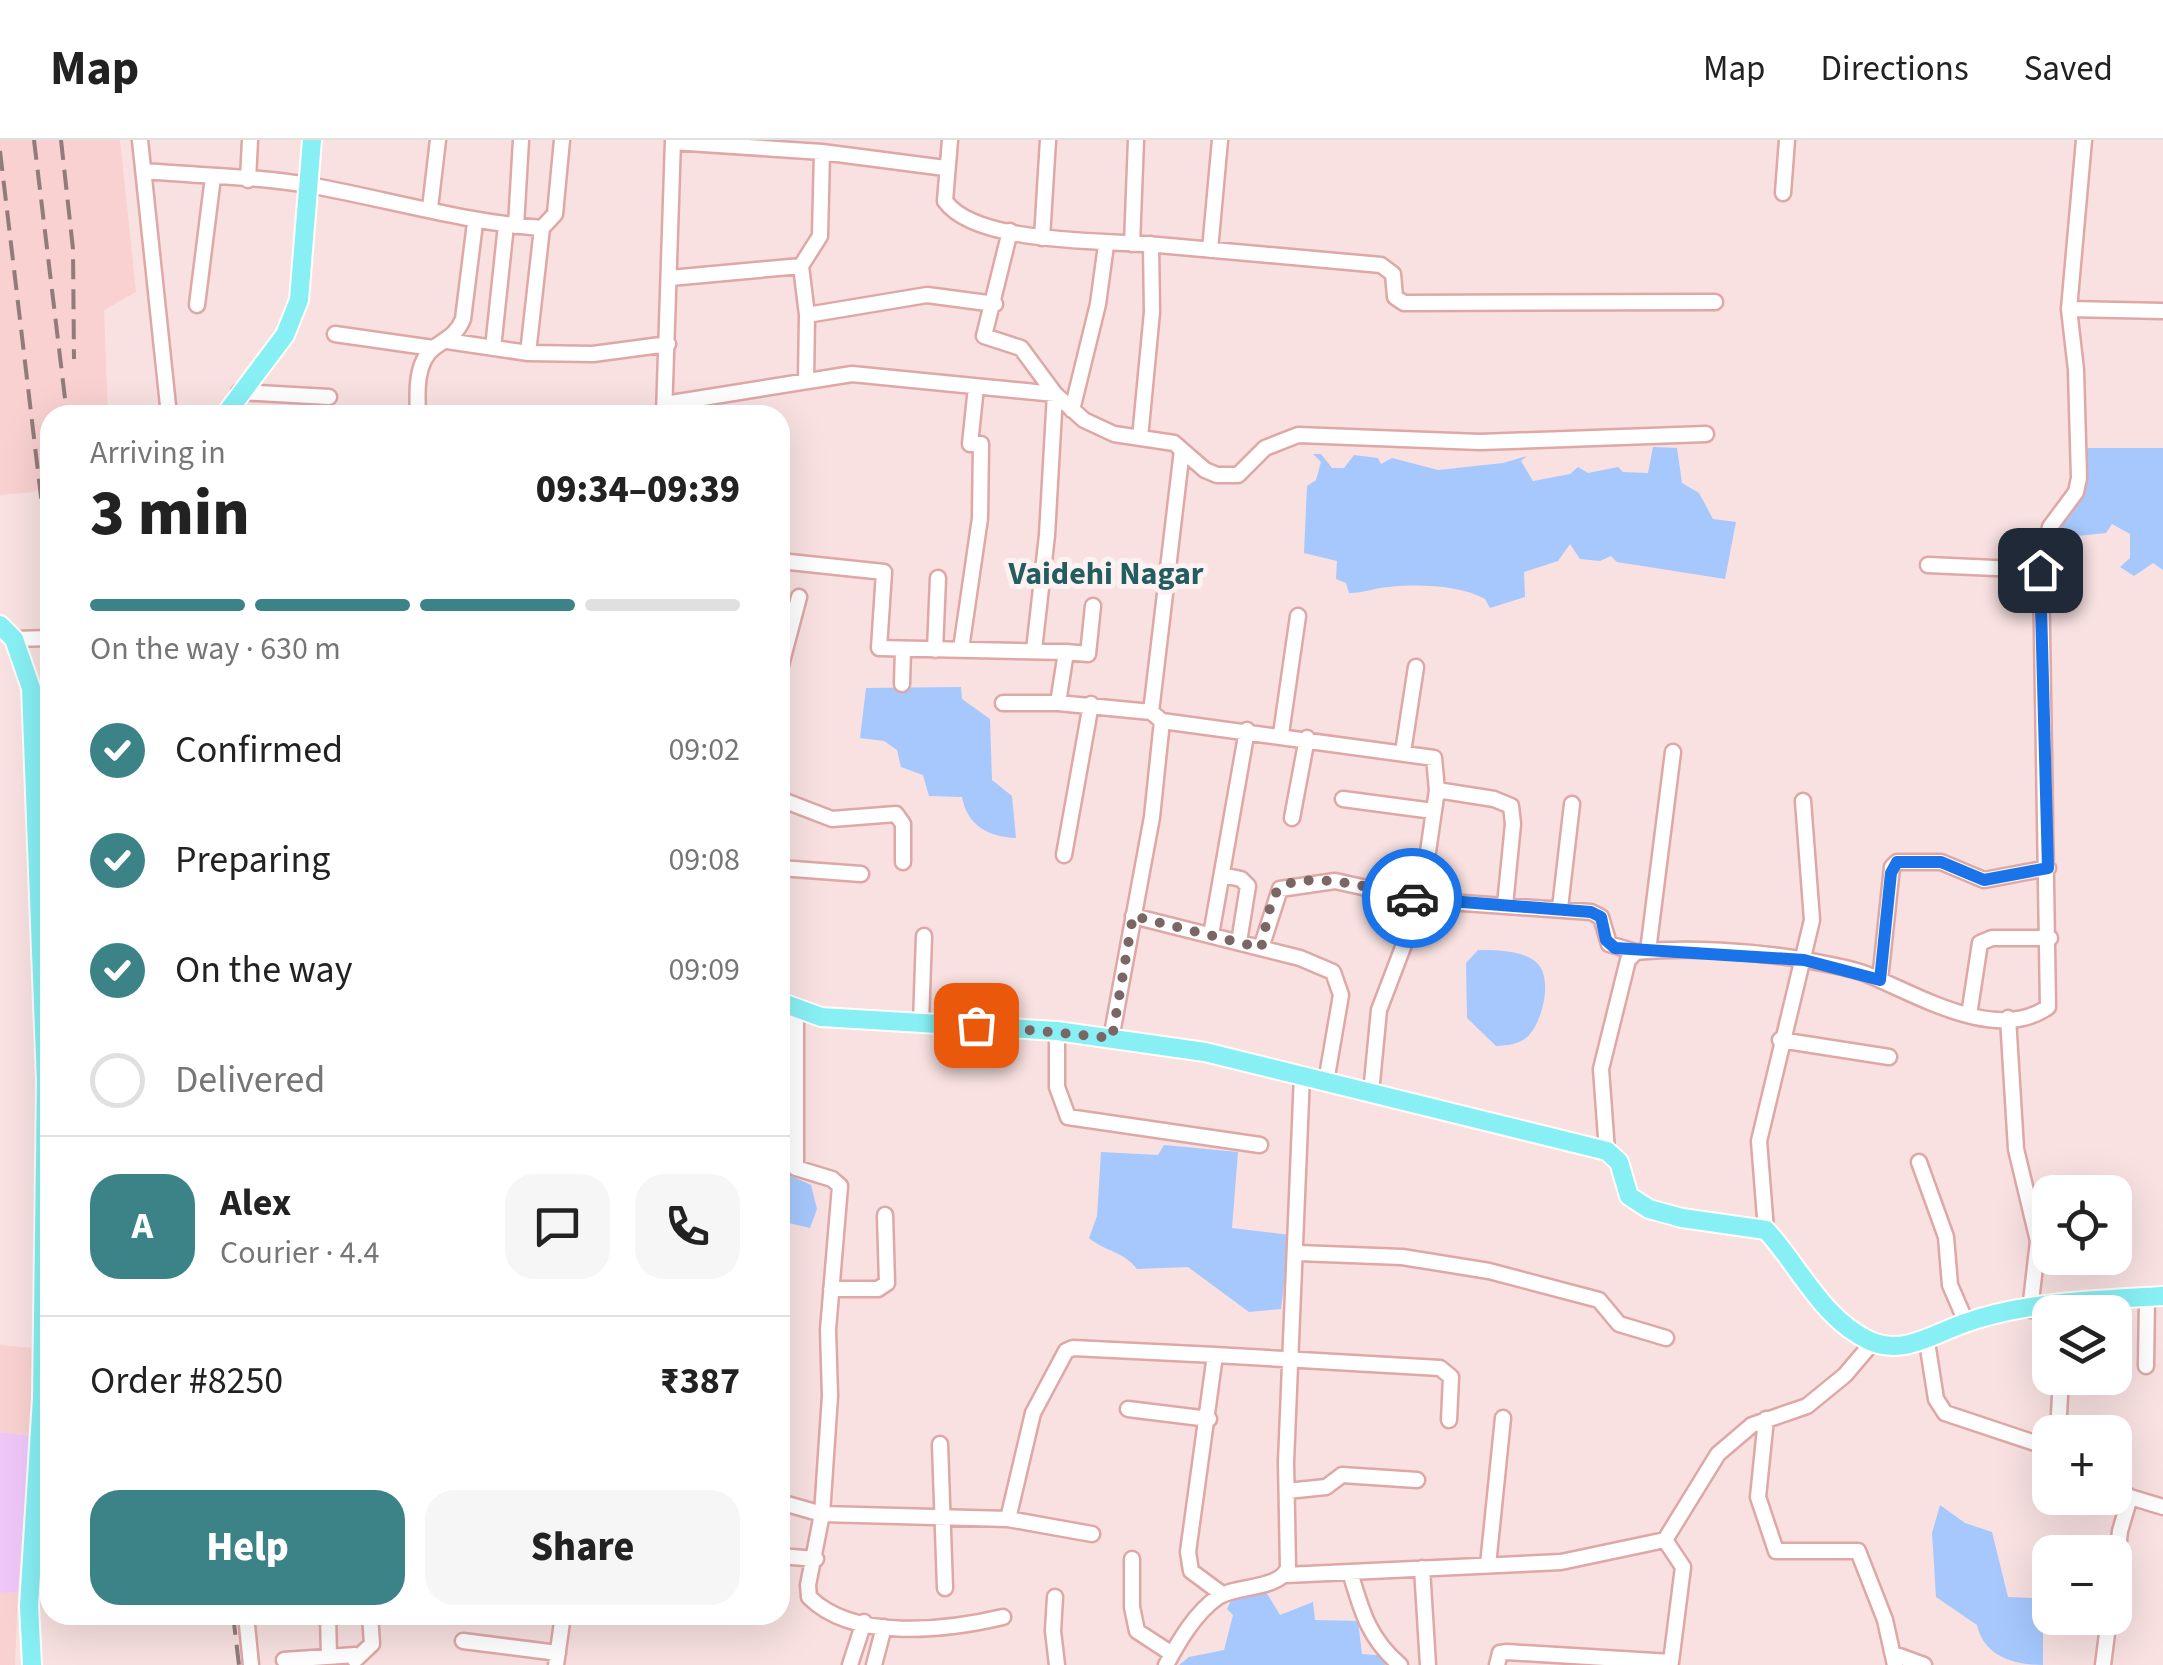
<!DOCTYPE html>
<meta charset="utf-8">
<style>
body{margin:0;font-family:"Source Sans 3",sans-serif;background:#f6f6f6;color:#222;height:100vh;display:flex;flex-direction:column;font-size:38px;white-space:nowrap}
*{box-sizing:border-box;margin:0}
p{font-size:32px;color:#767676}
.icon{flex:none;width:55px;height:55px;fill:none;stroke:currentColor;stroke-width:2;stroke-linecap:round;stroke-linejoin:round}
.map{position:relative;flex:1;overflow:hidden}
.sheet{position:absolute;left:40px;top:265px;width:750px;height:1220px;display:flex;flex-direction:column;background:#fff;border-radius:30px;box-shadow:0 10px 40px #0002}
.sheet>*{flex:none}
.tools{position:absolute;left:2032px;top:1035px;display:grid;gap:20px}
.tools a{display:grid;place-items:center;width:100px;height:100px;border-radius:20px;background:#fff;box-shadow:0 10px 40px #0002;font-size:50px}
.pin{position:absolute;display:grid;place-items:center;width:85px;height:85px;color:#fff;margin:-42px;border-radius:20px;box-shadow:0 5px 15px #0006}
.courier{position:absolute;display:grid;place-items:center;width:100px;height:100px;margin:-50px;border:8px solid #1a73e8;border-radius:50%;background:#fff;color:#222;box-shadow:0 2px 12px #0007}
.summary em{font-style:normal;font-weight:800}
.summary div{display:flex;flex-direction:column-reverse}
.summary{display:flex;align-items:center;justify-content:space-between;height:170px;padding:0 50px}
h1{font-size:65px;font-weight:800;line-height:75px}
.bar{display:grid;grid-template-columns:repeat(4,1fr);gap:15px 10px;align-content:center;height:120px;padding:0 50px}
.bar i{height:12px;border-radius:8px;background:#e0e0e0}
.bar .current{background:#3b8387}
.bar p{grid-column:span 4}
.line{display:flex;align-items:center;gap:25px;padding:0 50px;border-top:2px solid #e0e0e0}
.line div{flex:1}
.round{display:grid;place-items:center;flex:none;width:105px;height:105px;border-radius:30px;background:#f6f6f6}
ol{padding:0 50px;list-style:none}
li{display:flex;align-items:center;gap:30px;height:110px}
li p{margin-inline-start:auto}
li .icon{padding:10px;border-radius:50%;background:#3b8387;color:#fff;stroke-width:4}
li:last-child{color:#767676}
li i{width:55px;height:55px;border:5px solid #e0e0e0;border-radius:50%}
.cta{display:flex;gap:20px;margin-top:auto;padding:20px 50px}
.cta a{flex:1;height:115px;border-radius:30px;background:#3b8387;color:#fff;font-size:40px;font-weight:800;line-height:115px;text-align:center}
.cta a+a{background:#f6f6f6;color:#222}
header{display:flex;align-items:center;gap:60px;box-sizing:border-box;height:140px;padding:0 50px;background:#fff;border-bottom:2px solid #e0e0e0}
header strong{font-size:48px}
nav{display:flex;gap:55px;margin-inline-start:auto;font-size:35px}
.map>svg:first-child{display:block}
.built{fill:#f8d1d0}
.green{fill:#eec7f8}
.water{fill:#a6c8fd}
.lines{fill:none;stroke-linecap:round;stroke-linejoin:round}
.minor-casing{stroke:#dea8a7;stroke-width:19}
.major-casing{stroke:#fff;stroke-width:22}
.minor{stroke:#fff;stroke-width:14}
.major{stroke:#88f0f4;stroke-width:18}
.rail{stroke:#917c7b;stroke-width:4;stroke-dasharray:20 10;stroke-linecap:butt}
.done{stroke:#7b6666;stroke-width:10;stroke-dasharray:0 18}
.route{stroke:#1a73e8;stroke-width:12}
.labels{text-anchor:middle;stroke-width:10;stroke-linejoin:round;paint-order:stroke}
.neighbourhood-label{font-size:32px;font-weight:bold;fill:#225d5f;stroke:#fdf1f1}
</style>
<header>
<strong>Map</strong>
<nav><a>Map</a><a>Directions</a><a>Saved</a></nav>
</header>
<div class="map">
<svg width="2163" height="1525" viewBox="0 0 2163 1525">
<rect width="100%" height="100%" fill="#f8e1e0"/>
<path class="built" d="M0,0H120L136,152L104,170L108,275H50V341L34,352L0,355Z
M0,1205L32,1208L35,1257L30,1296L0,1292Z
M18,1452L15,1525H0V1453Z"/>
<path class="green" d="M0,1292L30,1296L18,1452L0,1453Z"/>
<path class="water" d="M1653,307L1677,308L1682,343L1699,353L1713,379L1736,382L1725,439L1617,422L1611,416L1600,421L1580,419L1570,404L1558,421L1524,432L1525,457L1490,468L1485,459C1459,445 1419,444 1389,447C1374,448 1365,453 1349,453L1346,443L1336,439L1337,421L1304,413L1307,346L1316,340L1321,322L1313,314H1321L1332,328H1344L1354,315L1378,318L1381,324L1392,318L1438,330L1503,323L1527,316L1521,321L1533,341L1570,334L1578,327L1588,333L1618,327L1623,332L1648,333Z
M2089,308H2163V430L2153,423L2134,436L2120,427L2130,418V394L2112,384L2106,393L2058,398L2061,380L2073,369L2077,357L2084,311Z
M961,547L962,559L990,579L992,640L1012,656L1016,698C988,697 967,685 962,657L929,656L923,635L901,627L897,610L884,601L860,598L866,548Z
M1478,810C1495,810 1526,810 1538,824C1553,840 1542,885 1526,898C1517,905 1507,905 1496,906L1467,878L1466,823Z
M1164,1005L1238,1012L1232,1088L1290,1095L1281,1169L1249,1172L1188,1127L1137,1129C1123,1111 1106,1112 1089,1098L1097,1076L1101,1012L1158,1015Z
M780,1031L811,1045L817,1069L810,1088L780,1081Z
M1940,1365L1965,1383L1992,1392L2008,1457L2035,1458L2043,1490V1525C2015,1525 1984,1517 1977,1485L1936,1457L1932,1393Z
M1265,1450L1280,1475L1313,1462L1315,1480L1358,1481L1362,1514L1386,1516L1385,1525H1179L1189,1517L1224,1510L1233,1475L1227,1469L1235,1452Z"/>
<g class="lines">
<g class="minor-casing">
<path id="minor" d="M140,0L169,275
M950,0L945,61C976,105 1107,100 1158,105C1233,112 1307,119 1381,125L1393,134L1395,157L1404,163L1715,162
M673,2L822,12L945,28
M144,31C200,36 258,36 314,46C390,60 464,82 542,88L555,74L562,0
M248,40L250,0
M1783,53L1787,0
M430,68L438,0
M516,86L521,0
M1010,91L984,196L1021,208L1055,254L1084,280L1114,294L1174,303L1205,330L1217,335H1238L1265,308L1298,295L1480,302L1706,294
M1042,98L1048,0
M1132,104L1136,0
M1210,110L1220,0
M801,126L807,175L806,241
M670,138L801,126L820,96L822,12
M197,165L213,37
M2069,169L2163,171
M807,175L927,155L995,164
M335,194L433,208
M447,201L528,213L593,214L668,204
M493,208L506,85
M528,213L542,88
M239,252L329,257
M665,264L852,234L1055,254L1047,395L1034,510
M1072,270L1098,164L1106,105
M418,275C417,253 415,221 435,207C448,198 457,194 463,179L475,83
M664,275L673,0
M1140,298L1152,172L1151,104
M780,421L884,432L879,508L1066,512L1058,563L1151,572L1162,581L1434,618L1437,650L1421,760L1379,870L1371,953
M1928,425L2041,430
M14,499L50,498
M961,509L980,378L981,304H970L976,247
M935,510L938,438
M1066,512L1088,514L1093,466
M780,529L799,457
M902,544L903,509
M1003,563H1058
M1151,572L1182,310
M1281,594L1298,476
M1403,612L1416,527
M1437,650L1494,659L1511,666L1513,684L1505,765
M780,659L832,679L896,674L903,684V722
M1343,659L1433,671
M1292,678L1307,598
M1064,715L1091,564
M780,728L861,734
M1222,735L1241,739L1248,746L1239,802
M1560,768L1572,664
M1133,776L1300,818L1333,832L1341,855L1326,942
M1211,795L1247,590
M1261,808L1280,749L1335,741L1421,760L1591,772L1601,777L1609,804L1636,812
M1648,811L1673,612
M1880,840L1892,727L1897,722H1941L1984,740L2048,728
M796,872V1028L832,1039L840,1046L828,1190L830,1256L822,1374L1008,1379L1033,1273L1066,1211L1073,1208L1215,1215
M1969,875L1980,803L1992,798H2050
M2008,878L2016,1009L2038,1101L2030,1170
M921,883L924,796
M1057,891V947L1068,977L1260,1005
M1111,899L1152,677L1162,581
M1780,900L1889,917
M1607,1011L1601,929L1628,820L1636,812C1689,807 1753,811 1806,820C1825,824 1848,827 1866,834C1916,854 1996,904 2048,867L2041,430L2050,387L2076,352L2079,338L2076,230L2069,169L2084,0
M1919,1022L1946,1097L1950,1145L1966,1182
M1766,1090L1759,1001L1812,780L1803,661
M1298,1113L1402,1117L1489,1131L1599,1160L1619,1184L1666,1198
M831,1149H878L887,1143L885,1075
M1927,1202L1936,1259L1945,1273L2050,1308
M2146,1226L2147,1157
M1128,1269L1209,1279
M1766,1279L1758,1357L1776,1411H1858L1885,1480L1895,1525
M2058,1292L2061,1238
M940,1304L945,1448
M2115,1346L2130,1357L2163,1367
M1287,1351L1326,1347L1342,1335L1417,1340
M780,1362L822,1374L808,1445L809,1457C854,1502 948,1490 1003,1477
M1008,1379L1092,1394
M780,1416L816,1419
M1132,1419V1467L1137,1491L1172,1514
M1488,1425L1503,1278
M1422,1428L1428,1525
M1350,1432C1361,1469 1368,1498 1400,1525
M1286,1435L1561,1422L1665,1400L1718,1314L1752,1285L1807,1266L1845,1235L1873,1202
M2115,1436L2120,1391L2130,1357
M1222,1454L1191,1431L1188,1412L1215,1215L1440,1228L1451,1237L1449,1280
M1055,1457L1053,1491L1057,1525
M246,1475L251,1525
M328,1475L329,1517
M463,1501L558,1513
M1894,1514L1924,1525
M284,1520L355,1515
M355,1520L372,1504L370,1475
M556,1525L563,1475
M850,1525L864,1482
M874,1525L884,1487
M1166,1525C1179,1501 1195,1473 1218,1457C1236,1445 1279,1450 1288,1428L1286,1322L1302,935
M1497,1525L1500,1513L1507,1512L1671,1522L1683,1427L1665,1400
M2103,1525L2109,1478"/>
</g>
<g class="major-casing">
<path id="major" d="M225,275L285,195L299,160L312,0
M0,485L14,499L31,548L46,942L42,1258L29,1466L32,1525
M780,862L821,877L1057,891L1205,912L1607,1011L1619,1022L1629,1056L1649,1069L1682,1078L1766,1090C1800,1127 1822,1179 1870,1201C1904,1216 1935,1193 1965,1183C2027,1161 2099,1160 2163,1156"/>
</g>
<use href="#minor" class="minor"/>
<use href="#major" class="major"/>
<path class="rail" d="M34,0L67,275
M61,0L73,109L74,219
M0,11L50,433
M233,1475L239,1525"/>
</g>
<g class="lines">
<path class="done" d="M976,885L1112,898L1133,776L1261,808C1265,794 1269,757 1280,748C1307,729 1383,750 1412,758"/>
<path class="route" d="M1412,758L1591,772L1601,777L1606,800L1615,808L1804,820L1880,840L1891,733L1897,722H1941L1984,740L2048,728L2040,430"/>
</g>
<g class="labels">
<g class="neighbourhood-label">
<text x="1106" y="444">Vaidehi Nagar</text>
</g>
</g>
</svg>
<div class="tools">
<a><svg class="icon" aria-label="locate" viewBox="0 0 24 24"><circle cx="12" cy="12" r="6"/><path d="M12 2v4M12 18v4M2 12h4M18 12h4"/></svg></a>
<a><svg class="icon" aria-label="layers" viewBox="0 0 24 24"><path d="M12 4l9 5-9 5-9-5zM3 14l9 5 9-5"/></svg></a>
<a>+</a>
<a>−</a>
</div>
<div class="pin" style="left:976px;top:885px;background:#ea580c"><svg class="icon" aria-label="bag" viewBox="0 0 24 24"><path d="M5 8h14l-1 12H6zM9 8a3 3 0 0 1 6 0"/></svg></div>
<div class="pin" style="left:2040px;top:430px;background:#1f2937"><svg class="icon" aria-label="home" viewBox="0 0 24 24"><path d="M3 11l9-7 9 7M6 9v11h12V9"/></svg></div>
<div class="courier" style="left:1412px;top:758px"><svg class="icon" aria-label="car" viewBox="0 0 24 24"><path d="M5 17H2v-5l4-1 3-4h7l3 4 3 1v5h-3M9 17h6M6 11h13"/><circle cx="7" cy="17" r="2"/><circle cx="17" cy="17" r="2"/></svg></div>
<section class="sheet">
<div class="summary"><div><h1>3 min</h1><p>Arriving in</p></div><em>09:34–09:39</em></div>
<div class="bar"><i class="current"></i><i class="current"></i><i class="current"></i><i></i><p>On the way · 630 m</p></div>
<ol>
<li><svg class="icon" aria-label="check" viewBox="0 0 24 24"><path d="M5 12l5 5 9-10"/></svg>Confirmed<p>09:02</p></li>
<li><svg class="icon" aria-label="check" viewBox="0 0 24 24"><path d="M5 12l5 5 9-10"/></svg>Preparing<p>09:08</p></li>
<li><svg class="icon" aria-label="check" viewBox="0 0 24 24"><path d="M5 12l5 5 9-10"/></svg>On the way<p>09:09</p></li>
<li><i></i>Delivered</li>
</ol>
<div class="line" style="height:180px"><b class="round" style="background:#3b8387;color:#fff">A</b><div><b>Alex</b><p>Courier · 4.4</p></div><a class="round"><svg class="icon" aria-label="chat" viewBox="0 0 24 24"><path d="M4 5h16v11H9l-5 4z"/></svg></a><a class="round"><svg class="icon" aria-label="phone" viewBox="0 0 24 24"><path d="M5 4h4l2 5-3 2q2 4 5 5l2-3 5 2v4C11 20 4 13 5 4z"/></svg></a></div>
<div class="line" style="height:130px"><div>Order #8250</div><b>₹387</b></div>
<div class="cta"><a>Help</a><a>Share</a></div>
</section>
</div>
